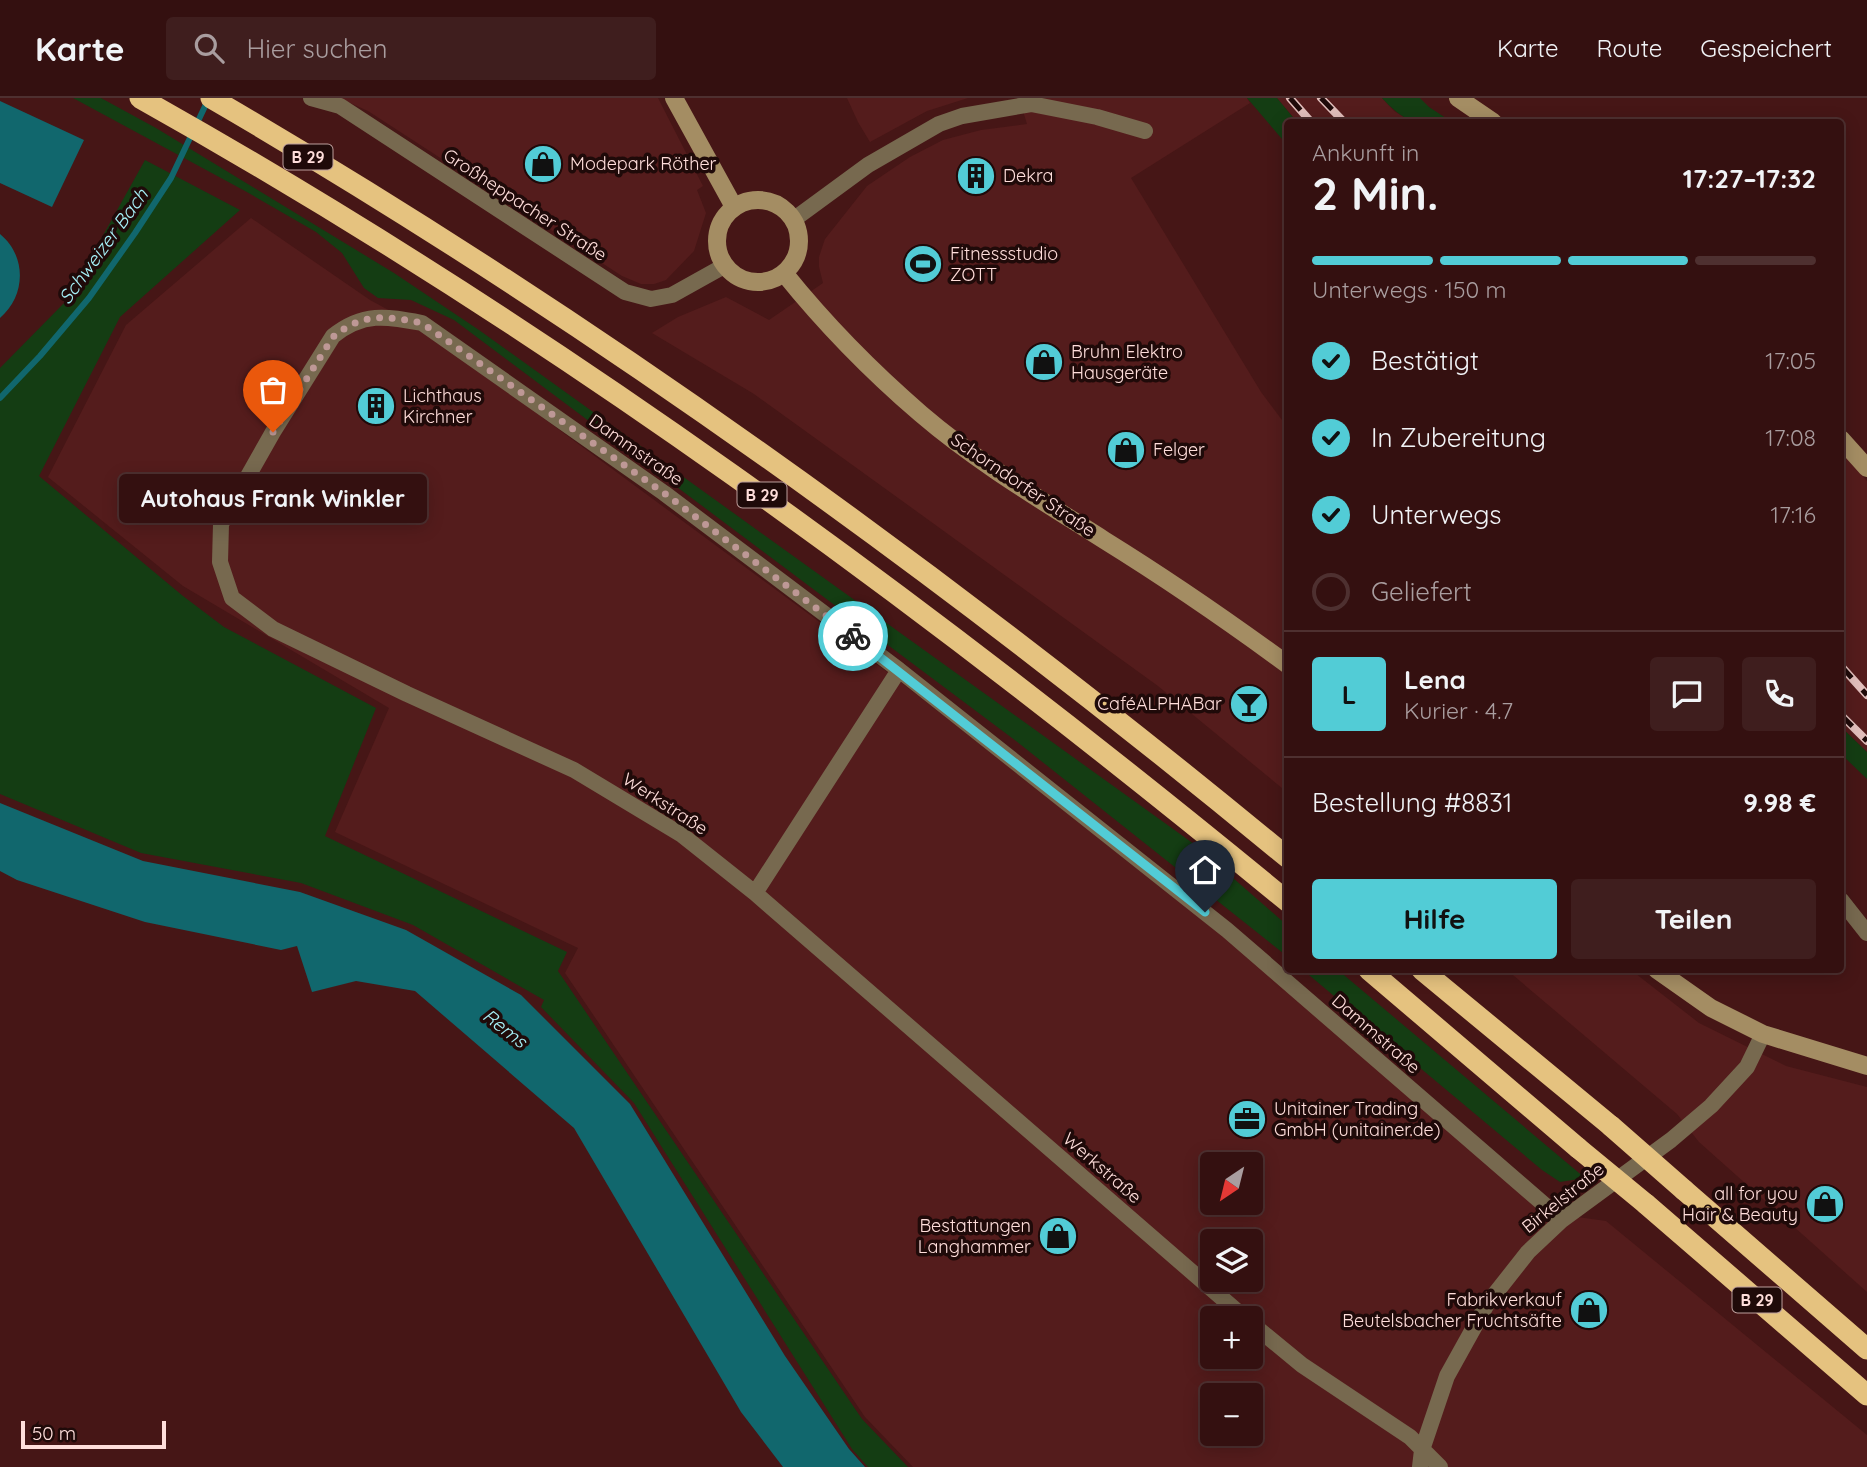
<!DOCTYPE html>
<html lang="de">
<meta charset="utf-8">
<style>
body{margin:0;font-family:Quicksand,sans-serif;background:#3f1e1e;color:#f1f3f6;height:100vh;display:flex;flex-direction:column;font-size:26px;white-space:nowrap}
*{box-sizing:border-box;margin:0}
p{font-size:23px;color:#a99d9f}
.icon{flex:none;width:38px;height:38px;fill:none;stroke:currentColor;stroke-width:2;stroke-linecap:round;stroke-linejoin:round}
.map{position:relative;flex:1;overflow:hidden}
.sheet{position:absolute;left:1284px;top:21px;width:560px;height:854px;display:flex;flex-direction:column;background:#341010;border-radius:7px;box-shadow:0 4px 18px #0003,0 0 0 2px #4e3030}
.sheet>*{flex:none}
.needle{width:46px;rotate:215deg}
.buttons{position:absolute;left:1200px;top:1054px;display:grid;gap:14px}
.buttons a{display:grid;place-items:center;width:63px;height:63px;border-radius:7px;background:#341010;box-shadow:0 4px 18px #0003,0 0 0 2px #4e3030;font-size:35px}
.scale{position:absolute;left:21px;bottom:18px;width:145px;box-sizing:border-box;padding-left:7px;border:4px solid #ffdedb;border-top:0;font-size:19px;line-height:24px;white-space:nowrap;color:#ffdedb;-webkit-text-stroke:5px #1f0a09;paint-order:stroke}
.pin{position:absolute;display:grid;place-items:center;width:60px;height:60px;color:#fff;margin:-72px -30px;border-radius:50% 50% 50% 0;rotate:-45deg;box-shadow:0 0 7px #0007}
.pin .icon{rotate:45deg}
.courier{position:absolute;display:grid;place-items:center;width:70px;height:70px;margin:-35px;border:5px solid #52ccd6;border-radius:50%;background:#fff;color:#222;box-shadow:0 2px 9px #0007}
.bubble{position:absolute;height:49px;border-radius:7px;background:#341010;box-shadow:0 4px 18px #0003,0 0 0 2px #4e3030;font-size:23px;font-weight:700;line-height:49px;text-align:center}
.head em{font-style:normal;font-weight:700}
.head div{display:flex;flex-direction:column-reverse}
.head{display:flex;align-items:center;justify-content:space-between;height:119px;padding:0 28px}
h1{font-size:46px;font-weight:700;line-height:52px}
.bar{display:grid;grid-template-columns:repeat(4,1fr);gap:10px 7px;align-content:center;height:84px;padding:0 28px}
.bar i{height:9px;border-radius:5px;background:#4e3030}
.bar .active{background:#52ccd6}
.bar p{grid-column:span 4}
.line{display:flex;align-items:center;gap:18px;padding:0 28px;border-top:2px solid #4e3030}
.line div{flex:1}
.round{display:grid;place-items:center;flex:none;width:74px;height:74px;border-radius:7px;background:#3f1e1e}
ol{padding:0 28px;list-style:none}
li{display:flex;align-items:center;gap:21px;height:77px}
li p{margin-inline-start:auto}
li .icon{padding:7px;border-radius:50%;background:#52ccd6;color:#111;stroke-width:4}
li:last-child{color:#a99d9f}
li i{width:38px;height:38px;border:4px solid #4e3030;border-radius:50%}
.button{display:flex;gap:14px;margin-top:auto;padding:14px 28px}
.button a{flex:1;height:80px;border-radius:7px;background:#52ccd6;color:#111;font-size:28px;font-weight:700;line-height:80px;text-align:center}
.button a+a{background:#3f1e1e;color:#f1f3f6}
header{display:flex;align-items:center;gap:42px;box-sizing:border-box;height:98px;padding:0 35px;background:#341010;border-bottom:2px solid #4e3030}
header strong{font-size:33px}
nav{display:flex;gap:38px;margin-inline-start:auto;font-size:24px}
.search{width:490px;height:63px;background:#3f1e1e;display:flex;align-items:center;gap:18px;box-sizing:border-box;padding:0 24px;border-radius:7px;color:#a99d9f;font-size:26px}
.map>svg:first-child{display:block}
.built{fill:#541c1c;fill-rule:evenodd}
.green{fill:#143d13}
.water{fill:#11676d}
.lines{fill:none;stroke-linecap:round;stroke-linejoin:round}
.stream{stroke:#11676d;stroke-width:6}
.street{stroke:#77694f;stroke-width:16}
.secondary{stroke:#a48d63;stroke-width:18}
.highway{stroke:#e5c27f;stroke-width:21}
.rail-casing{stroke:#e1bebb;stroke-width:8}
.rail{stroke:#1f0a09;stroke-width:5;stroke-dasharray:16;stroke-linecap:butt}
.highway-bridge{stroke:#e5c27f;stroke-width:21}
.done{stroke:#be9896;stroke-width:7;stroke-dasharray:0 12.6}
.route{stroke:#52ccd6;stroke-width:9}
.labels{text-anchor:middle;stroke-width:7;stroke-linejoin:round;paint-order:stroke}
.shield{fill:#1f0a09;stroke:#bc9e9c;stroke-width:2}
.shield-label{font-size:16px;font-weight:bold;fill:#ffdedb}
.poi-label{font-size:18px;fill:#ffdedb;stroke:#1f0a09;text-anchor:start}
.street-label{font-size:18px;fill:#ffdedb;stroke:#1f0a09}
.water-label{font-size:19px;font-style:italic;fill:#a7f2f9;stroke:#1f0a09}
</style>
<header>
<strong>Karte</strong>
<div class="search"><svg class="icon" aria-label="search" viewBox="0 0 24 24"><circle cx="10" cy="10" r="6"/><path d="M15 15l6 6"/></svg>Hier suchen</div>
<nav><a>Karte</a><a>Route</a><a>Gespeichert</a></nav>
</header>
<div class="map">
<svg width="1867" height="1369" viewBox="0 0 1867 1369">
<rect width="100%" height="100%" fill="#461616"/>
<path class="built" d="M339,0H658L703,88L697,92L706,115L694,153L666,182L654,186H641L622,178L368,13Z
M847,0H968L927,13L870,44L858,24Z
M1019,0H1247L1250,5L1131,80L1261,294L1288,330V695L1158,588L912,410L754,296L652,235L678,219L726,199L769,222L823,185L819,169V159L825,141L867,88L910,59L943,42L981,32L1027,26Z
M1277,0H1382L1394,13L1412,24H1297Z
M251,120L370,202L420,229L902,585L1200,819L1556,1116L1606,1123L1867,1337V1369H913L865,1319L565,875L578,850L335,734L389,610L183,488L48,379L126,227ZM1213,1066H1251V1104H1213ZM1213,1143H1251V1181H1213ZM1213,1220H1251V1258H1213ZM1213,1297H1251V1335H1213Z
M1841,354L1867,383V654L1841,629Z
M1507,872H1631L1699,925L1786,968L1867,989V1194L1699,1044L1677,1016Z"/>
<path class="green" d="M73,0H101L156,30L394,175L479,232L1194,746L1288,828V859L1016,643L454,222L411,202L378,200L364,190L342,155L316,134L245,93Z
M1247,0H1277L1297,24H1288V48Z
M1382,0H1420L1429,9L1452,24C1416,25 1408,28 1382,0Z
M145,62L240,112L120,219L39,378L183,498L224,529L376,610L325,738L567,854L558,873L862,1321L908,1369H868L852,1351L634,1005L541,909L544,902L413,827L301,785L141,755L0,696V270L67,202Z
M1841,629L1867,654V681L1841,656Z
M1303,872H1338L1585,1080L1560,1084L1542,1072Z"/>
<path class="water" d="M0,3L84,42L52,109L0,85Z
M0,136C27,158 26,198 0,220Z
M0,705L143,763L300,794L406,832L521,897L630,1006L785,1258L849,1351L865,1369H783L741,1314L574,1030L415,893L356,883L312,894L297,848L281,852L145,824L17,782L0,773Z"/>
<g class="lines">
<path class="stream" d="M0,300L40,258L89,200L135,135L171,80L208,2"/>
<path class="street" d="M311,0L340,8L625,194L651,201L672,197L724,168
M793,122L868,67L939,26L962,18L1031,6L1097,19L1145,33
M755,795L899,572
M1841,802L1867,835
M1245,1220L755,795L682,737L574,672L407,596L273,531L232,500L220,464L221,426L273,334L333,238C363,214 386,218 422,225L664,395L899,572L1227,832L1562,1122
M1251,1225L1302,1267L1410,1339L1440,1369
M1420,1369L1422,1352L1447,1278L1487,1206L1528,1154L1562,1122L1671,1042L1711,1008L1747,969L1763,936"/>
<path class="secondary" d="M674,0L734,109
M1458,0L1493,24
M717 143a41 41 0 1 1 82 0a41 41 0 1 1-82 0Z
M784,175C825,226 871,273 921,316C977,364 1041,402 1104,442C1167,481 1228,523 1288,567
M1841,341L1867,370
M1657,872L1711,910L1763,936L1867,968"/>
<path class="highway" d="M140,0C549,229 927,507 1288,804
M211,0C591,221 949,480 1288,760
M1369,872L1578,1050
M1422,872L1611,1028
M1684,1092L1867,1251
M1646,1106L1867,1297"/>
<g class="rail-casing">
<path id="rail" d="M1290,0L1311,24
M1321,0L1344,24
M1841,568L1867,597
M1841,617L1867,643"/>
</g>
<use href="#rail" class="rail"/>
<path class="highway-bridge" d="M1611,1028L1684,1092
M1578,1050L1646,1106"/>
</g>
<g class="lines">
<path class="done" d="M273,334L333,239C363,214 386,218 422,225L664,395L853,538"/>
<path class="route" d="M853,538L1205,814"/>
</g>
<defs>
<g id="shop-disc" transform="scale(2.0125)"><circle r="9.5" fill="#52ccd6" stroke="#1f0a09"/><path d="M-5-2.5h2.3a2.7 3.5 0 0 1 5.4 0H5L5.5 6h-11ZM-1.5-2.5h3a1.5 2.3 0 0 0-3 0Z" fill="#111"/></g>
<g id="building-disc" transform="scale(2.0125)"><circle r="9.5" fill="#52ccd6" stroke="#1f0a09"/><path d="M-4-6H4V6H1V3H-1V6H-4ZM-2.5-4.3h1.7v1.8h-1.7ZM.8-4.3h1.7v1.8H.8ZM-2.5-1h1.7V.8h-1.7ZM.8-1h1.7V.8H.8Z" fill="#111"/></g>
<g id="stadium-disc" transform="scale(2.0125)"><circle r="9.5" fill="#52ccd6" stroke="#1f0a09"/><path d="M0-5a6.5 5 0 1 0 0 10a6.5 5 0 1 0 0-10ZM-3.5-1.8h7v3.6h-7Z" fill="#111"/></g>
<g id="bar-disc" transform="scale(2.0125)"><circle r="9.5" fill="#52ccd6" stroke="#1f0a09"/><path d="M-6-5H6L.8 .8V4.5H3.5V6h-7V4.5H-.8V.8Z" fill="#111"/></g>
<g id="office-disc" transform="scale(2.0125)"><circle r="9.5" fill="#52ccd6" stroke="#1f0a09"/><path d="M-6-3h4V-5.5h4V-3h4V5H-6ZM-1-4.5V-3h2v-1.5ZM-6 0V1H6V0Z" fill="#111"/></g>
</defs>
<g fill-rule="evenodd">
<use href="#shop-disc" x="543" y="66"/>
<use href="#building-disc" x="976" y="78"/>
<use href="#stadium-disc" x="923" y="166"/>
<use href="#shop-disc" x="1044" y="264"/>
<use href="#building-disc" x="376" y="308"/>
<use href="#shop-disc" x="1126" y="352"/>
<use href="#bar-disc" x="1249" y="606"/>
<use href="#office-disc" x="1247" y="1021"/>
<use href="#shop-disc" x="1825" y="1106"/>
<use href="#shop-disc" x="1058" y="1138"/>
<use href="#shop-disc" x="1589" y="1212"/>
</g>
<g class="labels">
<g class="shield">
<rect x="283.5" y="46.5" width="49" height="25" rx="5"/>
<rect x="737.5" y="384.5" width="49" height="25" rx="5"/>
<rect x="1732.5" y="1189.5" width="49" height="25" rx="5"/>
</g>
<g class="shield-label">
<text x="308" y="65">B 29</text>
<text x="762" y="403">B 29</text>
<text x="1757" y="1208">B 29</text>
</g>
<g class="poi-label">
<text x="570" y="72">Modepark Röther</text>
<text x="1003" y="84">Dekra</text>
<text x="950" y="162">Fitnessstudio<tspan x="950" dy="21">ZOTT</tspan></text>
<text x="1071" y="260">Bruhn Elektro<tspan x="1071" dy="21">Hausgeräte</tspan></text>
<text x="403" y="304">Lichthaus<tspan x="403" dy="21">Kirchner</tspan></text>
<text x="1153" y="358">Felger</text>
<text x="1222" y="612" text-anchor="end">CaféALPHABar</text>
<text x="1274" y="1017">Unitainer Trading<tspan x="1274" dy="21">GmbH (unitainer.de)</tspan></text>
<text x="1798" y="1102" text-anchor="end">all for you<tspan x="1798" dy="21">Hair &amp; Beauty</tspan></text>
<text x="1031" y="1134" text-anchor="end">Bestattungen<tspan x="1031" dy="21">Langhammer</tspan></text>
<text x="1562" y="1208" text-anchor="end">Fabrikverkauf<tspan x="1562" dy="21">Beutelsbacher Fruchtsäfte</tspan></text>
</g>
<g class="street-label">
<text transform="translate(525 107) rotate(33)" y="6">Großheppacher Straße</text>
<text transform="translate(636 352) rotate(35)" y="6">Dammstraße</text>
<text transform="translate(1023 387) rotate(34)" y="6">Schorndorfer Straße</text>
<text transform="translate(665 706) rotate(33)" y="6">Werkstraße</text>
<text transform="translate(1376 936) rotate(41)" y="6">Dammstraße</text>
<text transform="translate(1102 1070) rotate(41)" y="6">Werkstraße</text>
<text transform="translate(1563 1100) rotate(-39)" y="6">Birkelstraße</text>
</g>
<g class="water-label">
<text transform="translate(103 148) rotate(-54)" y="7">Schweizer Bach</text>
<text transform="translate(505 930) rotate(38)" y="7">Rems</text>
</g>
</g>
</svg>
<div class="buttons">
<a><svg class="needle" viewBox="-14 -14 28 28"><path d="M0-13l5 13h-10z" fill="#e53935"/><path d="M0 13l5-13h-10z" fill="#a99d9f"/></svg></a>
<a><svg class="icon" aria-label="layers" viewBox="0 0 24 24"><path d="M12 4l9 5-9 5-9-5zM3 14l9 5 9-5"/></svg></a>
<a>+</a>
<a>−</a>
</div>
<div class="scale">50 m</div>
<div class="pin" style="left:273px;top:334px;background:#ea580c"><svg class="icon" aria-label="bag" viewBox="0 0 24 24"><path d="M5 8h14l-1 12H6zM9 8a3 3 0 0 1 6 0"/></svg></div>
<div class="pin" style="left:1205px;top:814px;background:#1f2937"><svg class="icon" aria-label="home" viewBox="0 0 24 24"><path d="M3 11l9-7 9 7M6 9v11h12V9"/></svg></div>
<div class="courier" style="left:853px;top:538px"><svg class="icon" aria-label="bike" viewBox="0 0 24 24"><circle cx="6" cy="16" r="4"/><circle cx="18" cy="16" r="4"/><path d="M6 16l4-8h5l3 8M10 8l3 8H6M13 5h3"/></svg></div>
<div class="bubble" style="left:119px;top:376px;width:308px">Autohaus Frank Winkler</div>
<section class="sheet">
<div class="head"><div><h1>2 Min.</h1><p>Ankunft in</p></div><em>17:27–17:32</em></div>
<div class="bar"><i class="active"></i><i class="active"></i><i class="active"></i><i></i><p>Unterwegs · 150 m</p></div>
<ol>
<li><svg class="icon" aria-label="check" viewBox="0 0 24 24"><path d="M5 12l5 5 9-10"/></svg>Bestätigt<p>17:05</p></li>
<li><svg class="icon" aria-label="check" viewBox="0 0 24 24"><path d="M5 12l5 5 9-10"/></svg>In Zubereitung<p>17:08</p></li>
<li><svg class="icon" aria-label="check" viewBox="0 0 24 24"><path d="M5 12l5 5 9-10"/></svg>Unterwegs<p>17:16</p></li>
<li><i></i>Geliefert</li>
</ol>
<div class="line" style="height:126px"><b class="round" style="background:#52ccd6;color:#111">L</b><div><b>Lena</b><p>Kurier · 4.7</p></div><a class="round"><svg class="icon" aria-label="chat" viewBox="0 0 24 24"><path d="M4 5h16v11H9l-5 4z"/></svg></a><a class="round"><svg class="icon" aria-label="phone" viewBox="0 0 24 24"><path d="M5 4h4l2 5-3 2q2 4 5 5l2-3 5 2v4C11 20 4 13 5 4z"/></svg></a></div>
<div class="line" style="height:91px"><div>Bestellung #8831</div><b>9.98 €</b></div>
<div class="button"><a>Hilfe</a><a>Teilen</a></div>
</section>
</div>
